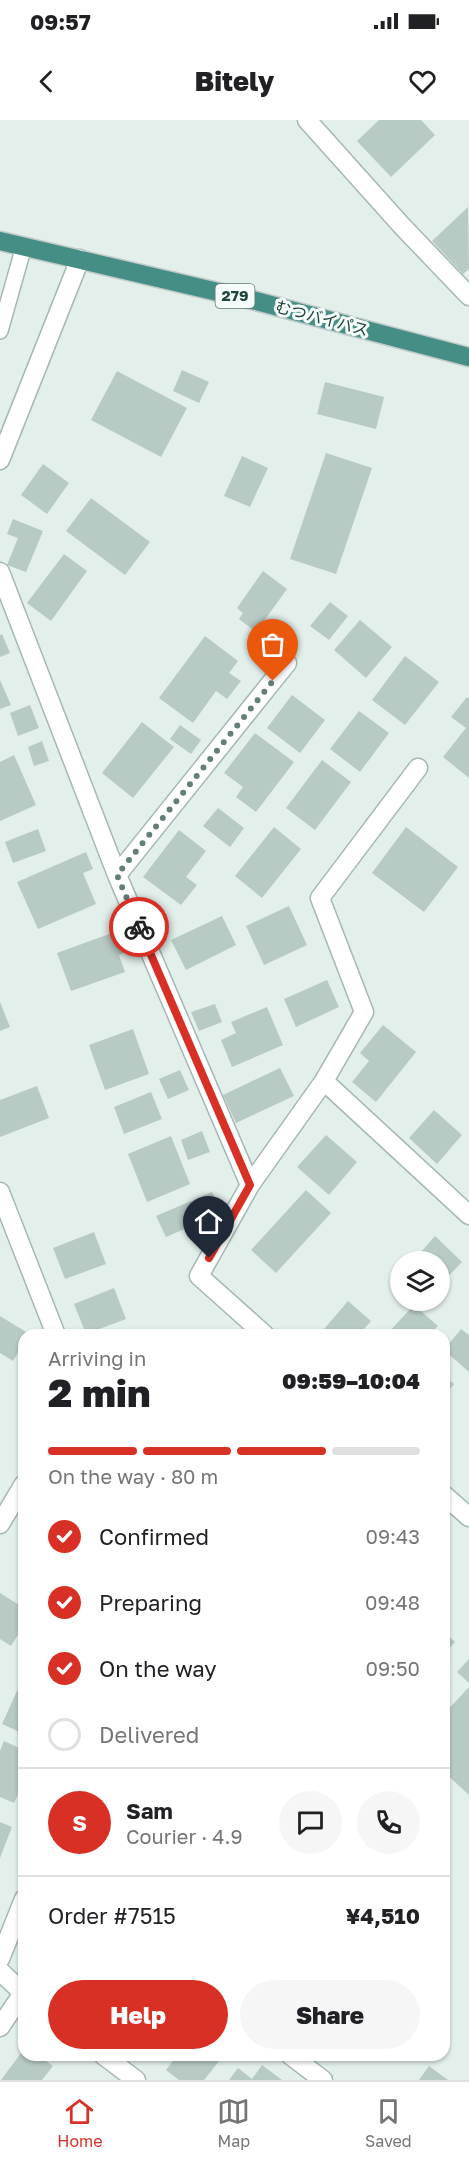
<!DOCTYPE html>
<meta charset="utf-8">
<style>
body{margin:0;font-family:"Golos Text","Noto Sans JP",sans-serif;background:#f6f6f6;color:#202124;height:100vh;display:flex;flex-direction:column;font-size:22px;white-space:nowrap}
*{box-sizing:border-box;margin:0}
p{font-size:20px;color:#757577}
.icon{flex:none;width:33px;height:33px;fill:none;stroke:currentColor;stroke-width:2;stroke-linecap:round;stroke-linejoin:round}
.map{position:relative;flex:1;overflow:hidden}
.side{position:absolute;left:18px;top:1209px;width:432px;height:732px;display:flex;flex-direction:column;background:#fff;border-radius:18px;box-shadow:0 2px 4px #0004}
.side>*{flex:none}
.tools{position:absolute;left:390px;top:1131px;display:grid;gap:12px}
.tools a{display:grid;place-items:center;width:60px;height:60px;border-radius:50%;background:#fff;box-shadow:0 2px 4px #0004;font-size:30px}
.pin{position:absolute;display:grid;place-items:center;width:51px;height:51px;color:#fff;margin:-62px -26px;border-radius:50% 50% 50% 0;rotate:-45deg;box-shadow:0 0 6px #0007}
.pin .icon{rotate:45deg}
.courier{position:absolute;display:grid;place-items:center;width:60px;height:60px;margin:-30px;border:4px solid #d93025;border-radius:50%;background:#fff;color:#222;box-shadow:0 2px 8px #0007}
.head em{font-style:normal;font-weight:800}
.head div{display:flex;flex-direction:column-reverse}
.head{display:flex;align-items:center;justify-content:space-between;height:102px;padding:0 30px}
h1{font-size:39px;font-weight:800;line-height:45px}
.bar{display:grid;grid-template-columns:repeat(4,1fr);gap:9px 6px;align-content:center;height:72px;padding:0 30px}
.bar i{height:8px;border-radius:4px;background:#e0e0e0}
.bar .active{background:#d93025}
.bar p{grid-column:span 4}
.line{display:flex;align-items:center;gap:15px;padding:0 30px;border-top:2px solid #e0e0e0}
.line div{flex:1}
.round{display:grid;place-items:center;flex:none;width:63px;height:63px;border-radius:32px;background:#f6f6f6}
ol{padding:0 30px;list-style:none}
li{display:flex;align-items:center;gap:18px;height:66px}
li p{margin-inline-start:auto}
li .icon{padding:6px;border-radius:50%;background:#d93025;color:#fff;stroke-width:4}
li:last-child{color:#757577}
li i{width:33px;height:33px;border:3px solid #e0e0e0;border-radius:50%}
.primary-button{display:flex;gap:12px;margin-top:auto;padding:12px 30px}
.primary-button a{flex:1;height:69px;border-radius:36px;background:#d93025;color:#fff;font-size:24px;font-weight:800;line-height:69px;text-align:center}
.primary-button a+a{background:#f6f6f6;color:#202124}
.status{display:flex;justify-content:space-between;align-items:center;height:42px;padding:0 30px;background:#fff;direction:ltr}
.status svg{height:16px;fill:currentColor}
header{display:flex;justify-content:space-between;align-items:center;height:78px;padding:0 30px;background:#fff;font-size:27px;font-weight:800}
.tab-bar{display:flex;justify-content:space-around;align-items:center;height:84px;border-top:2px solid #e0e0e0;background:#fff;font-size:16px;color:#757577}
.tab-bar a{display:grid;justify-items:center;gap:3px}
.tab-bar .active{color:#d93025}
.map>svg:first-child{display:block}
.building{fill:#b8cac4}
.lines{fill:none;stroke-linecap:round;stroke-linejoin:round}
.service-casing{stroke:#a5b8b4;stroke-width:18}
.minor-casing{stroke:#a5b8b4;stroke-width:21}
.trunk-casing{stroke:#c1cac9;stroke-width:21}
.service{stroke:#fff;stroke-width:15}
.minor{stroke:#fff;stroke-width:18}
.trunk{stroke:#458e86;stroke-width:18}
.done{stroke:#647f7b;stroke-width:6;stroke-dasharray:0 10.8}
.route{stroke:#d93025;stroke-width:8}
.labels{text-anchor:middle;stroke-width:6;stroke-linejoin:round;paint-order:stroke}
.shield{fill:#f5fbf8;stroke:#607a76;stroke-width:1.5}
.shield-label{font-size:15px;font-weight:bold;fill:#20433e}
.street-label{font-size:16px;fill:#20433e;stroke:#f5fbf8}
</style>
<div class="status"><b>09:57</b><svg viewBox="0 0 49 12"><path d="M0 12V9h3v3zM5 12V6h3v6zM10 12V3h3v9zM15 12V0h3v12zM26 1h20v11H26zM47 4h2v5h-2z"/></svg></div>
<header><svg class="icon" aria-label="back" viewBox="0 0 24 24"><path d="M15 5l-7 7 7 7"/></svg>Bitely<svg class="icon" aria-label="heart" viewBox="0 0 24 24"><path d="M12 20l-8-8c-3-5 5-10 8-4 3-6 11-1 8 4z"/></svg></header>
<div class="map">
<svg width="469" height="1960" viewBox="0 0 469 1960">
<rect width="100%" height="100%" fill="#e3efeb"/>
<path class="building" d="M379,0H421L435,15L391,57L357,21Z
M468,87L469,149L463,154L432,121Z
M182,250L209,262L199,283L173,271Z
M117,251L187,288L161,337L91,300Z
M325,262L384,277L376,309L317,294Z
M326,333L372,348L336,454L290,439Z
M242,336L268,348L250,387L224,376Z
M43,344L69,363L47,394L21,375Z
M91,378L150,422L125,455L66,411Z
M13,399L43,411L26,452L7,445L18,418L7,414Z
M64,434L87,451L51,501L27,483Z
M263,451L287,469L256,512L239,499L243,493L237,488Z
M330,482L348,496L329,520L310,506Z
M360,500L392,527L366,558L334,530Z
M2,514L10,533L0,537V515Z
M205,516L238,541L229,553L241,561L227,579L216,571L193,603L159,578Z
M405,536L439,562L405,605L372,580Z
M0,560L11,585L0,589Z
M292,575L325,600L300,633L267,608Z
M467,577L469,579V658L443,637L466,608L451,597Z
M30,585L39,608L18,616L10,593Z
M359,591L389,613L360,652L330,629Z
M142,602L174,627L133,678L102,653Z
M180,605L201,620L191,634L170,619Z
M255,613L294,642L256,692L236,677L243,667L224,653Z
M42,621L49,641L34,646L28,627Z
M14,635L36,685L0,701V642Z
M322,640L351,662L315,710L286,688Z
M218,688L244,708L230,727L203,706Z
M274,707L301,729L262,778L235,756Z
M406,707L458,747L424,792L372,753Z
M38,709L46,731L13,743L5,722Z
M179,710L206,731L186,757L197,765L181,785L143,757Z
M86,732L93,749L83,753L96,784L38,809L17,762Z
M289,786L307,825L264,845L246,806Z
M222,796L236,825L186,850L171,820Z
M123,809L131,830L119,835L125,852L71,871L57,833Z
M327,860L339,887L296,907L284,879Z
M0,882L10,907L0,911Z
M215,884L222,902L199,911L191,892Z
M267,887L283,925L232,947L221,920L236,913L231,902Z
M383,905L416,932L376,982L352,962L369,941L360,933Z
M133,909L149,954L105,970L89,925Z
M280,948L294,976L236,1003L223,975Z
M180,950L189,970L168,979L159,959Z
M37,966L49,998L0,1017V980Z
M151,972L162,999L124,1014L114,987Z
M434,990L462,1015L437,1044L409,1018Z
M202,1011L210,1032L188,1040L181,1020Z
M326,1015L357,1042L329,1075L297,1047Z
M171,1016L190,1064L147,1082L128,1034Z
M306,1070L331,1093L276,1153L251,1130Z
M212,1072L221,1093L166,1117L156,1096Z
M94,1112L106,1144L65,1159L53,1128Z
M435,1116L462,1142L440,1165V1142H412Z
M114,1168L126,1199L86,1214L74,1184Z
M348,1181L371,1201L359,1215H319Z
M414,1185L438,1206L429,1215H386Z
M0,1196L31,1215H24V1223L13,1241L0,1233Z
M461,1209L469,1215V1252L444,1230Z
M444,1256L454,1264L444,1276Z
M0,1473L24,1488V1505L11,1526L0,1519Z
M444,1512L455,1522L444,1534Z
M469,1539V1563L457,1552Z
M469,1567V1675L444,1652V1594Z
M17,1571L24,1574V1614L2,1604Z
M4,1621L24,1630V1662L14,1683L0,1677V1631Z
M0,1702L12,1707L0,1738Z
M24,1929V1935H38L53,1946L42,1960H1Z
M177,1935H224L204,1960H179L166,1950Z
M262,1945L282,1960H229L238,1948L252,1959Z
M429,1946L448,1960H419Z"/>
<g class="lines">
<g class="service-casing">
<path id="service" d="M0,211L24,126"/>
</g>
<g class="minor-casing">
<path id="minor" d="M307,0L402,106L469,176
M0,340L80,139
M0,452L117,755L250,1065
M117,755L287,543
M324,961L364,892L320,778L418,648
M0,1072L56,1215
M265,1215L199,1156L250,1065L324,961L469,1095
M444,1375L469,1397
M0,1404L24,1364
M0,1839L24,1779
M0,1851L24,1874
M0,1907L23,1873
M103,1935L136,1960
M290,1935L323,1960"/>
</g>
<g class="trunk-casing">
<path id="trunk" d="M0,121L252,180L469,237"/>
</g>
<use href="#service" class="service"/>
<use href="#minor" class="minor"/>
<use href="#trunk" class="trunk"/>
</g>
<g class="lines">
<path class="done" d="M139,807L117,755L273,561"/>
<path class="route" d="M139,807L250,1065L209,1138"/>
</g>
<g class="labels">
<rect class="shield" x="215.5" y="164" width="39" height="24" rx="4.5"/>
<g class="shield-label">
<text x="235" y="181">279</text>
</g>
<g class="street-label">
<text transform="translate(322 198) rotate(15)" y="6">むつバイパス</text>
</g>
</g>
</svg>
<div class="tools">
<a><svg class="icon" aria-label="layers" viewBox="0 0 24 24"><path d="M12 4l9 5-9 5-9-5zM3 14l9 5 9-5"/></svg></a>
</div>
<div class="pin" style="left:273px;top:561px;background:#ea580c"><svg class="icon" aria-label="bag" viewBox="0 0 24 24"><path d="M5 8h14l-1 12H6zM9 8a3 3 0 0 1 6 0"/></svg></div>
<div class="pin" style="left:209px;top:1138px;background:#1f2937"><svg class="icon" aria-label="home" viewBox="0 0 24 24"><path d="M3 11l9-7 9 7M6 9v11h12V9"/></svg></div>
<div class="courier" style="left:139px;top:807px"><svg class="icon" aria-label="bike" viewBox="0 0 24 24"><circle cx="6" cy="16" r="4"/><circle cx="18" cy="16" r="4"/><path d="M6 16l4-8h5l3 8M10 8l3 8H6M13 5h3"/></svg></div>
<section class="side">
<div class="head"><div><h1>2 min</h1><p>Arriving in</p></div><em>09:59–10:04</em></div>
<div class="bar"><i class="active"></i><i class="active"></i><i class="active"></i><i></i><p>On the way · 80 m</p></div>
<ol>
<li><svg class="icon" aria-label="check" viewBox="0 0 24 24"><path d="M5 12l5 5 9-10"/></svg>Confirmed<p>09:43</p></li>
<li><svg class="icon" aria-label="check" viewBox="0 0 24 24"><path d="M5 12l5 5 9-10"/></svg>Preparing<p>09:48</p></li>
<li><svg class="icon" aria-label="check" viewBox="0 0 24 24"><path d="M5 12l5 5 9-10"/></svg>On the way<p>09:50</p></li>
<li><i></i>Delivered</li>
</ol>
<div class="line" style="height:108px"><b class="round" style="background:#d93025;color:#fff">S</b><div><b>Sam</b><p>Courier · 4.9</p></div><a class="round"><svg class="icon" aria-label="chat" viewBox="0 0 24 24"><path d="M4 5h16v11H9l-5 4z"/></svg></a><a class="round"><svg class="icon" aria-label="phone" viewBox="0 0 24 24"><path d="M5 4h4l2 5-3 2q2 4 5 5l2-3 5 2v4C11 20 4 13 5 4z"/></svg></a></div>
<div class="line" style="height:78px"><div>Order #7515</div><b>¥4,510</b></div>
<div class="primary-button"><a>Help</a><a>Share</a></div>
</section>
</div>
<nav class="tab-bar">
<a class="active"><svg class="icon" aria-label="home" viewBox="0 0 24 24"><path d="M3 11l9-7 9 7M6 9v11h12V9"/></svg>Home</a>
<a><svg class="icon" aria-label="map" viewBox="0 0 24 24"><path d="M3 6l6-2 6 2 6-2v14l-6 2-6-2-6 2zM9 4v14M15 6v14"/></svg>Map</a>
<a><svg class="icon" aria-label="saved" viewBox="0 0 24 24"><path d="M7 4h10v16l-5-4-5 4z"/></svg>Saved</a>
</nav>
